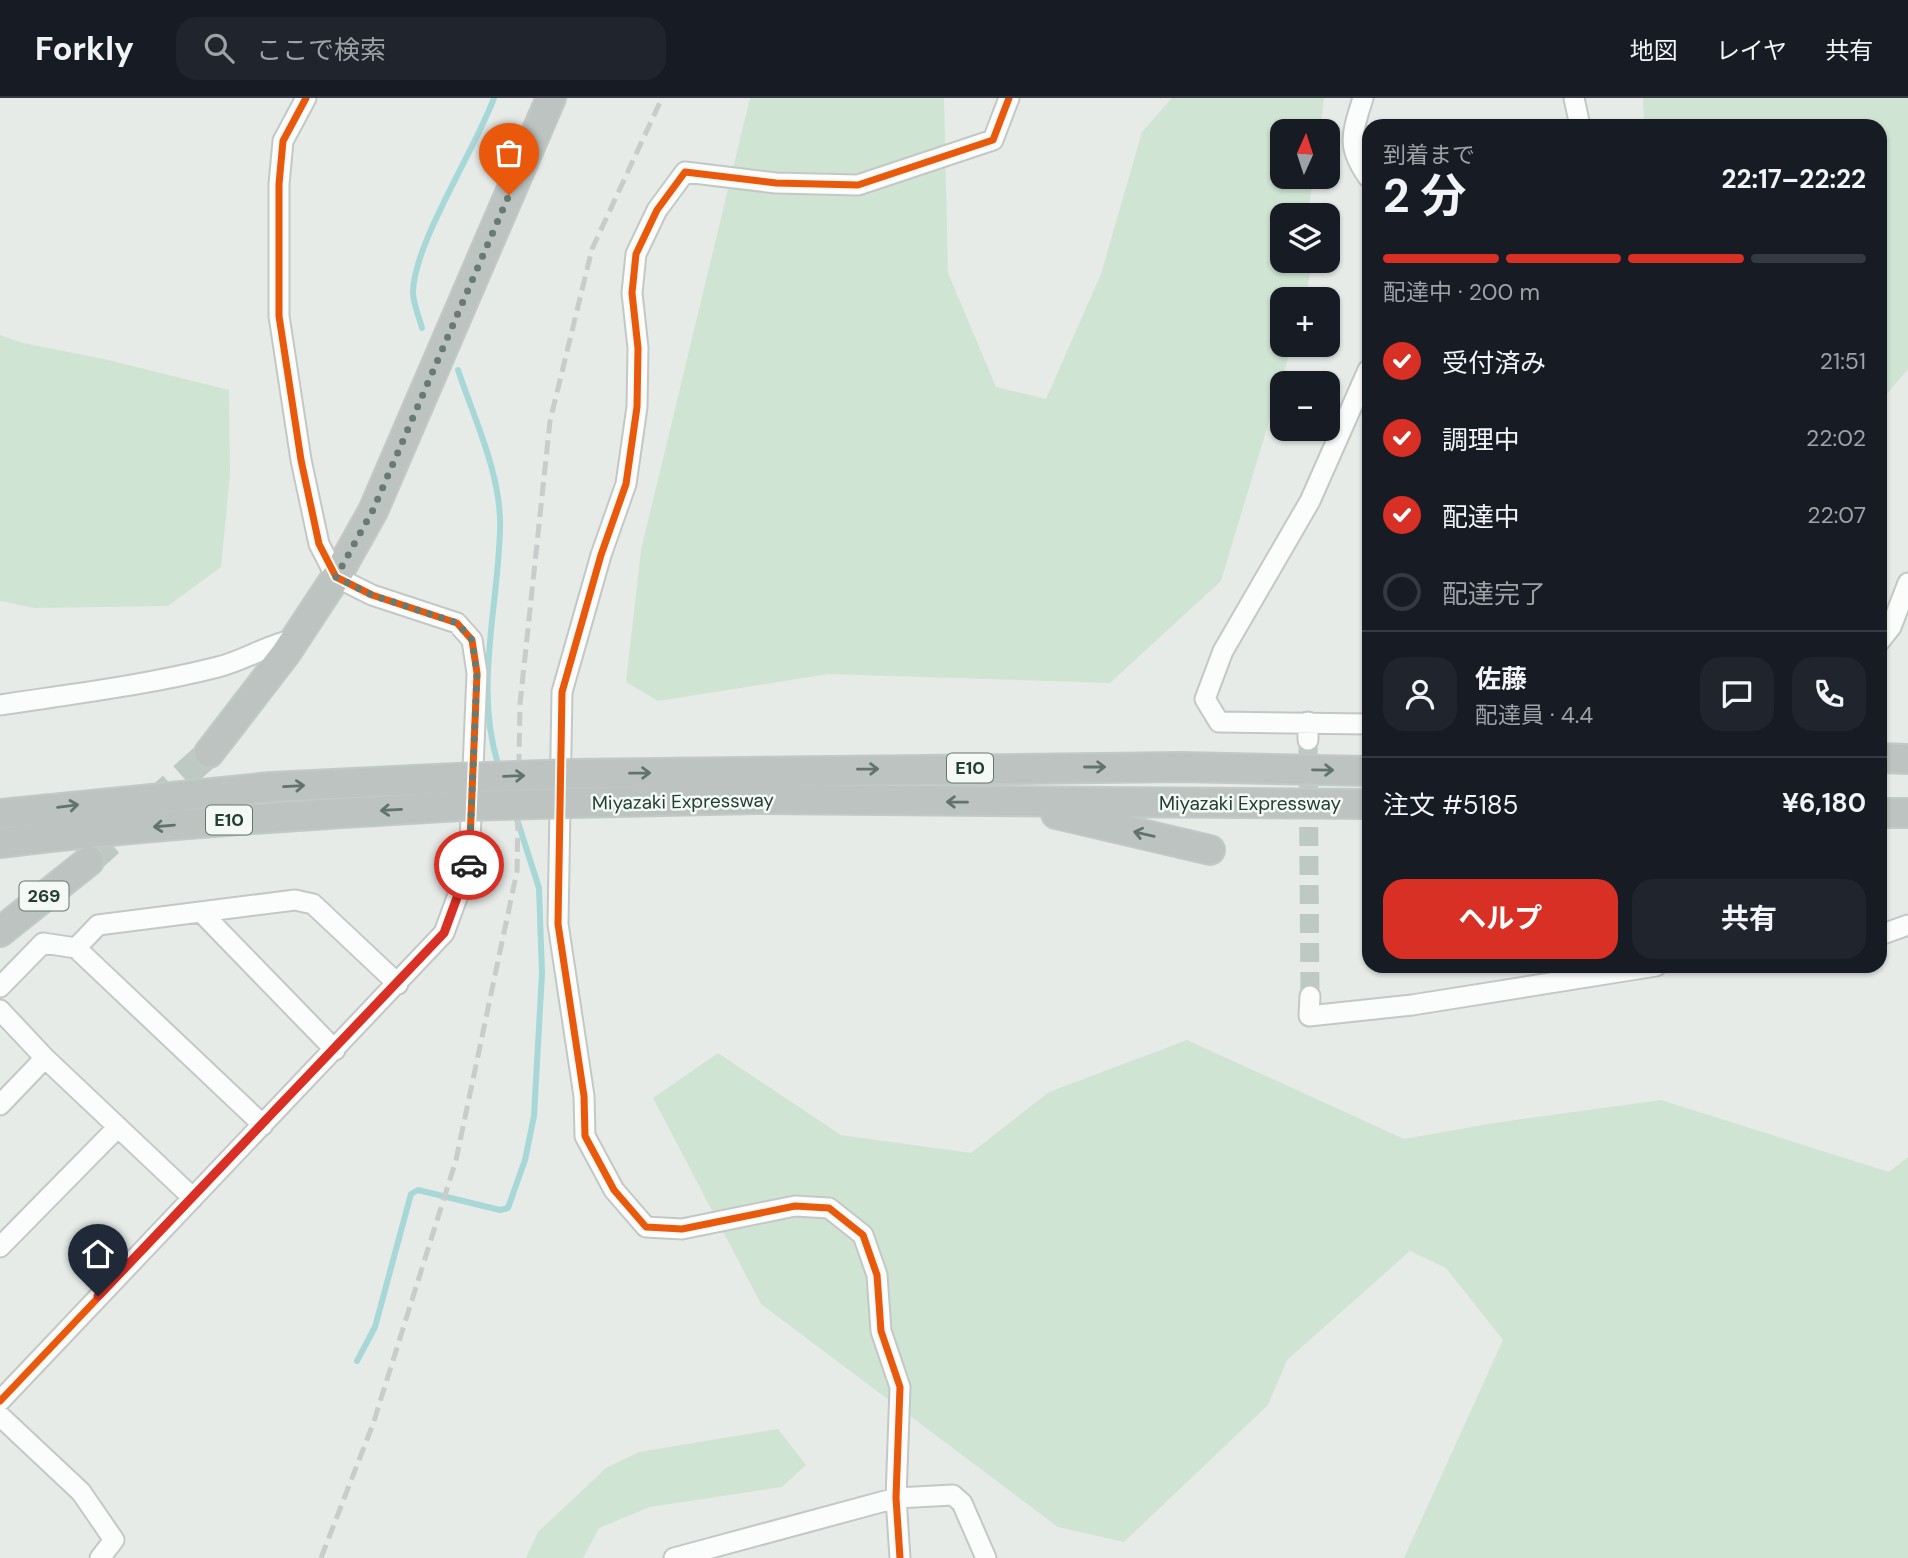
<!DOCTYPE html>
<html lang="ja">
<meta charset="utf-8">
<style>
body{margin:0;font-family:"DM Sans","Noto Sans JP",sans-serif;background:#20242c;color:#f1f3f6;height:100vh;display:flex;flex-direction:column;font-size:26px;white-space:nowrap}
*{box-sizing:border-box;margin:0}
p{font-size:23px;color:#9ea1a6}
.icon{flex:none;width:38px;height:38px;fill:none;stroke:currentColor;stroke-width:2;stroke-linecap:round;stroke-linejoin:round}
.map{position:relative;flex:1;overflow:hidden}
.drawer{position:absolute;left:1362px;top:21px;width:525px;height:854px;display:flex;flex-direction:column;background:#171b24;border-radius:21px;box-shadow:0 2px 5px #0004}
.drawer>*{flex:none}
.needle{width:46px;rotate:3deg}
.tools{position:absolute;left:1270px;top:21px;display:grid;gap:14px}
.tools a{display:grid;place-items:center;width:70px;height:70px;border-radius:14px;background:#171b24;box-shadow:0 2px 5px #0004;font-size:35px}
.pin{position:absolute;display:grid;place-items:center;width:60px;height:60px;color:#fff;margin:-72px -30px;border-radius:50% 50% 50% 0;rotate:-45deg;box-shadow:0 0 7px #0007}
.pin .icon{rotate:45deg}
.courier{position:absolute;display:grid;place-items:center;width:70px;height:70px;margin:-35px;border:5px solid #d93025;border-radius:50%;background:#fff;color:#222;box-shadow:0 2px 9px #0007}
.overview em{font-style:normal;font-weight:700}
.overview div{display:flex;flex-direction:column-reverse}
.overview{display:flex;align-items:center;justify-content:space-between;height:119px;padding:0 21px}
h1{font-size:46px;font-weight:700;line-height:52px}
.bar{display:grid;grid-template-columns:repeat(4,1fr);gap:10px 7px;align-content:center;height:84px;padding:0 21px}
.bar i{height:9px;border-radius:5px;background:#363941}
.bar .current{background:#d93025}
.bar p{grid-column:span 4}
.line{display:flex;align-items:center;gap:18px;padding:0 21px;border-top:2px solid #363941}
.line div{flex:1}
.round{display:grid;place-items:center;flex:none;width:74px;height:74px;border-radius:21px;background:#20242c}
ol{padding:0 21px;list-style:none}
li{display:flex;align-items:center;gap:21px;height:77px}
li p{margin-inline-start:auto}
li .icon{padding:7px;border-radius:50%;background:#d93025;color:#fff;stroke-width:4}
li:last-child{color:#9ea1a6}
li i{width:38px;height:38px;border:4px solid #363941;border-radius:50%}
.action{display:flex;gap:14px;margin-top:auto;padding:14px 21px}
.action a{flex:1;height:80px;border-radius:21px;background:#d93025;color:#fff;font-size:28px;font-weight:700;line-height:80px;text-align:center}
.action a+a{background:#20242c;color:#f1f3f6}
header{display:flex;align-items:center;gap:42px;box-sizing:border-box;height:98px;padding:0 35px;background:#171b24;border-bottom:2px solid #363941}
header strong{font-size:33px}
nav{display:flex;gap:38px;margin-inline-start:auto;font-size:24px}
.search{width:490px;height:63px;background:#20242c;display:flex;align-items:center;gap:18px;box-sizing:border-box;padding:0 24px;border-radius:21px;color:#9ea1a6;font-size:26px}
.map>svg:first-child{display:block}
.green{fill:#cfe4d3}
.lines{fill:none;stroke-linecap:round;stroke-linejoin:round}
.stream{stroke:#a8d7d8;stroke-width:6}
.minor-tunnel{stroke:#bfc9c4;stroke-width:19;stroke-dasharray:19 10;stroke-linecap:butt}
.highway-tunnel{stroke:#bfc9c4;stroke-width:28;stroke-dasharray:28 14;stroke-linecap:butt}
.minor-casing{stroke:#c3c8c5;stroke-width:23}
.highway-casing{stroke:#c2cac7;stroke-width:32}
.minor{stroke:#fbfcfc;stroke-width:19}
.highway{stroke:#bcc3c0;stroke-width:28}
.rail{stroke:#c8ccca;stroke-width:5;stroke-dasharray:14 7;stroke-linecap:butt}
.highway-bridge-casing{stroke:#c2cac7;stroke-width:32;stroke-linecap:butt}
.highway-bridge{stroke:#bcc3c0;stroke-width:28}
.cycleway-casing{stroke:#f4f9f6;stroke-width:11}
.cycleway{stroke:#e8590c;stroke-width:7}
.oneway{stroke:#60746c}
.done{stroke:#677b73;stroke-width:7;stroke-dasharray:0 12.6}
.route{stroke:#d93025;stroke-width:9}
.labels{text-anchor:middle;stroke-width:5;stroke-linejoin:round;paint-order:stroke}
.shield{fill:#f4f9f6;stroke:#62776e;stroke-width:2}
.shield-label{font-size:18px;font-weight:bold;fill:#233f34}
.street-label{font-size:19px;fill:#233f34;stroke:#f4f9f6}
</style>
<header>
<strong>Forkly</strong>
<div class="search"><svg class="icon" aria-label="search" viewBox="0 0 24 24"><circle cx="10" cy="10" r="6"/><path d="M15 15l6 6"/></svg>ここで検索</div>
<nav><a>地図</a><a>レイヤ</a><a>共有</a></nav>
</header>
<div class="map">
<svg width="1908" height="1460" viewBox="0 0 1908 1460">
<rect width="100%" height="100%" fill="#e6ebe8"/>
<path class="green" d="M750,0H944L948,175L996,289L1046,301L1101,176L1142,34L1172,0H1324L1320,33H1283V79H1313L1308,117H1283V163H1313L1305,201H1283V247H1292L1221,483L1110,585L829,576L658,603L626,584L641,452Z
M1643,0H1908V271L1880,304V28H1644Z
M0,237L23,245L104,261L229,292L230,377L221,469L168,508L35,510L0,503Z
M1187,942L1404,1041L1494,1025L1661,1002L1889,1074L1908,1059V1460H1404L1503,1242L1446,1170L1410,1153L1287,1262L1268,1307L1124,1444L1058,1429L761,1206L653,1000L718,955L841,1037L971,1055L1049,994Z
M778,1331L806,1367L782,1389L650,1409L599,1430L583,1460H526L538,1434L606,1370L639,1354Z"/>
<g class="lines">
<path class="stream" d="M422,230C419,219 413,205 413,194C414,145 475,52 494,0
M458,272C475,323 502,378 500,432C498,511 473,595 500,672
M357,1263L375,1229L411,1096L418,1092L500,1112L508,1110L525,1062L534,1018L542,875L539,790L515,715"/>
<path class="minor-tunnel" d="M1308,642L1310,898"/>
<path class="highway-tunnel" d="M89,763L209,655"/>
<g class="minor-casing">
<path id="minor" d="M1363,0C1352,36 1346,48 1368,79
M1574,0L1580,28
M1368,272L1310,403L1223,553L1205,601L1219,624L1368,626
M1880,543L1891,529L1908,485
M0,607C73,596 147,587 218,569C245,562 267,547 295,541
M1308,642V624
M201,814L335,952
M1880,837L1908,827
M76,850L263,1027
M0,889L43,845L76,850L98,827L295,802L313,806L398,886
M1310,898L1309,918L1412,907L1656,868
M0,912L45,960L193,1100
M0,1007L45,960
M0,1149L118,1029
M0,1303L444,835L469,767L477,575L472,542L457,525L372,497L336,479L319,446L301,362L279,218V86L283,43L306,0
M0,1318L81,1394L114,1442L100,1460
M674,1460L896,1400L953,1397L962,1405L986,1460
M900,1460L896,1400L900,1289L881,1233L877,1177L863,1137L829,1110L795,1108L682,1131L646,1129L614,1092L585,1038L584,998L558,826L562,594L601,457L626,386L637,309L638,250L632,195L636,156L657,112L685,74L776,85L858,87L993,42L1009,0"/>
</g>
<g class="highway-casing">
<path id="highway" d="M209,655L286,555L336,479L373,413L551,0
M1880,660L1908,661
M572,676L1182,669L1368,673
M572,705L755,701L1368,706
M1880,715H1908
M0,716L271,689L456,680
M1056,716L1210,752
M0,745C153,726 306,717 459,708
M0,834L89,763"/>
</g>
<use href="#minor" class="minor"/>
<use href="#highway" class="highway"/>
<path class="rail" d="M321,1460L373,1326L456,1062L517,773L520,606L550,323L592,151L662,0"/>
<g class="highway-bridge-casing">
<path id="highway-bridge" d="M456,680L572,676
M459,708L572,705"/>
</g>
<use href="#highway-bridge" class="highway-bridge"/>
<g class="cycleway-casing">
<path id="cycleway" d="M0,1303L444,835L469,767L477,575L472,542L457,525L372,497L336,479L319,446L301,362L279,218V86L283,43L306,0
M900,1460L896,1400L900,1289L881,1233L877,1177L863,1137L829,1110L795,1108L682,1131L646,1129L614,1092L585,1038L584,998L558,826L562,594L601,457L626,386L637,309L638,250L632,195L636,156L657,112L685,74L776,85L858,87L993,42L1009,0"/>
</g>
<use href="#cycleway" class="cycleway"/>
</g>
<defs><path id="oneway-shaft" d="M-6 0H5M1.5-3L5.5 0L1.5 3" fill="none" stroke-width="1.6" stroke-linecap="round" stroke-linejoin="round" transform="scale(1.75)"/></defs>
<g class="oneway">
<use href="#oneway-shaft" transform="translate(1095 669)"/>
<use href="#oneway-shaft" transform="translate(868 671) rotate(-1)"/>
<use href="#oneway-shaft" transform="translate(1323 672) rotate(1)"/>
<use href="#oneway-shaft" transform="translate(640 675) rotate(-1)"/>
<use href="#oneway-shaft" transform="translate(514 678) rotate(-2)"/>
<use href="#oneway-shaft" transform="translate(294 688) rotate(-3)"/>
<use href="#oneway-shaft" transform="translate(957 704) rotate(-179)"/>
<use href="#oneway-shaft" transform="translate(68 708) rotate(-7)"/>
<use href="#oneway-shaft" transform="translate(391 712) rotate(177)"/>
<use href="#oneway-shaft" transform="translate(164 728) rotate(175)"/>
<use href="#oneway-shaft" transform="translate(1144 736) rotate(-167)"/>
</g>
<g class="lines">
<path class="done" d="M469,767L477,575L472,542L457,525L372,497L336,479L373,412L509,97"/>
<path class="route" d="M98,1198L444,835L469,767"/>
</g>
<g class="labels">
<g class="shield">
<rect x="947" y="655.5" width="46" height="29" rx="5"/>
<rect x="206" y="707.5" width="46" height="29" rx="5"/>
<rect x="19.5" y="783.5" width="49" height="29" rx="5"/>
</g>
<g class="shield-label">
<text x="970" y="676">E10</text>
<text x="229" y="728">E10</text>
<text x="44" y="804">269</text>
</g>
<g class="street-label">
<text transform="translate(683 703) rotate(-1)" y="7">Miyazaki Expressway</text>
<text x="1250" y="712">Miyazaki Expressway</text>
</g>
</g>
</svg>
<div class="tools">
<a><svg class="needle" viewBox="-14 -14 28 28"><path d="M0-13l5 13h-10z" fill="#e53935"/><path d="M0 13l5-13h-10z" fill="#9ea1a6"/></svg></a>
<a><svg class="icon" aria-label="layers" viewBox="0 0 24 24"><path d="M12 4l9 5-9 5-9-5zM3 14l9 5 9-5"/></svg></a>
<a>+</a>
<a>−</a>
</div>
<div class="pin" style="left:509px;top:97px;background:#ea580c"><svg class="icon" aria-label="bag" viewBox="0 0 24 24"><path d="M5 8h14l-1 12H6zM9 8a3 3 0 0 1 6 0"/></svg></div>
<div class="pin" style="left:98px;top:1198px;background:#1f2937"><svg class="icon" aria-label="home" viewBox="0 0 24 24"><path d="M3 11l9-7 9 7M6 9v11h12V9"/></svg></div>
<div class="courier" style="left:469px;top:767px"><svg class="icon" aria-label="car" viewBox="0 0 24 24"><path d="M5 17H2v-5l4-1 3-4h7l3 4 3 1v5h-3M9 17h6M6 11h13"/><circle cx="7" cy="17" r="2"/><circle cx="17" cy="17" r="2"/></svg></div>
<section class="drawer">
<div class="overview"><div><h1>2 分</h1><p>到着まで</p></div><em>22:17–22:22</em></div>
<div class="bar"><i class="current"></i><i class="current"></i><i class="current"></i><i></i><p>配達中 · 200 m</p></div>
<ol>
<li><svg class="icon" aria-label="check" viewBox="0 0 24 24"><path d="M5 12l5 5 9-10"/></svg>受付済み<p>21:51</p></li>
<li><svg class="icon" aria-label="check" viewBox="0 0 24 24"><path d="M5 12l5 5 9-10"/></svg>調理中<p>22:02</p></li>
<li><svg class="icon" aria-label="check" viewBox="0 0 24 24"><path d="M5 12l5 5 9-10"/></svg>配達中<p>22:07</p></li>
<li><i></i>配達完了</li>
</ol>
<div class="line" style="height:126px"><a class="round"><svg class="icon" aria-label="person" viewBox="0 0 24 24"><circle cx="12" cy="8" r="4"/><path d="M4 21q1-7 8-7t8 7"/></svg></a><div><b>佐藤</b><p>配達員 · 4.4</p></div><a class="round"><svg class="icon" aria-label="chat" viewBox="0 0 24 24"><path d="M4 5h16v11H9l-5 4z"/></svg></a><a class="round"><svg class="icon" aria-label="phone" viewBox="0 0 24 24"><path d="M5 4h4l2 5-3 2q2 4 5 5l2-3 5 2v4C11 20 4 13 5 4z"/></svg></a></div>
<div class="line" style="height:91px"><div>注文 #5185</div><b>¥6,180</b></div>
<div class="action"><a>ヘルプ</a><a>共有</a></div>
</section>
</div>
